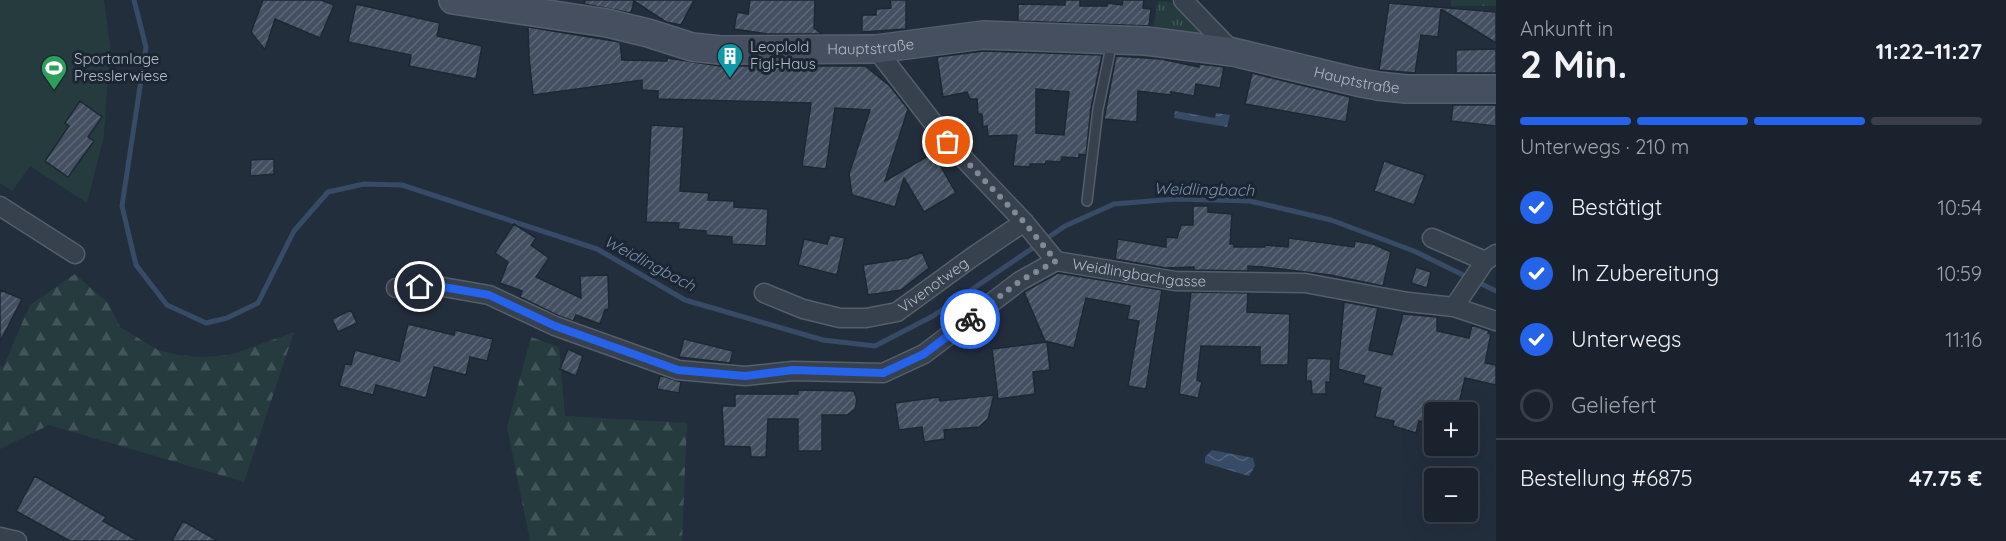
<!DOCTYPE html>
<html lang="de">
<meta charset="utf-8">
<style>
body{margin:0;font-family:Quicksand,sans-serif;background:#232a36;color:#f1f3f6;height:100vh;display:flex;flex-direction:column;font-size:22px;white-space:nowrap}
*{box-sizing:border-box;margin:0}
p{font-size:20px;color:#9fa4aa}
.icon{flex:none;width:33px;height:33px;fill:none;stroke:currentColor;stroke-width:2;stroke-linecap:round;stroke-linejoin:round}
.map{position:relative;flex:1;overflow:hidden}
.sheet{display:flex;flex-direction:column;background:#1a222e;width:510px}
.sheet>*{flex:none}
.controls{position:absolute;left:1424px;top:402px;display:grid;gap:12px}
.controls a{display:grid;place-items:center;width:54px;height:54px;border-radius:6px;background:#1a222e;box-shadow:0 6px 24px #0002,0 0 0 2px #383f4a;font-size:30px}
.pin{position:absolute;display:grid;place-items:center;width:51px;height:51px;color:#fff;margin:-26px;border:3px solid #fff;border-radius:50%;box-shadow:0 2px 6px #0007}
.courier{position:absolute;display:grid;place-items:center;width:60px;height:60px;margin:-30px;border:4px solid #2563eb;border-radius:50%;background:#fff;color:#222;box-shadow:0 2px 8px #0007}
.headline em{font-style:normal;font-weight:700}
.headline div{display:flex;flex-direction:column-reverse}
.headline{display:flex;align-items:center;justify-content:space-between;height:102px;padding:0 24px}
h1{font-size:39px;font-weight:700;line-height:45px}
.bar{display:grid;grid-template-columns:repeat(4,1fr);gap:9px 6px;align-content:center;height:72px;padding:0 24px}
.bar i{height:8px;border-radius:4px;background:#383f4a}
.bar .active{background:#2563eb}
.bar p{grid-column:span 4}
.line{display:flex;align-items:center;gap:15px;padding:0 24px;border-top:2px solid #383f4a}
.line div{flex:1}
ol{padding:0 24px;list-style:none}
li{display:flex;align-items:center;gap:18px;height:66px}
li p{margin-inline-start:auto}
li .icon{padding:6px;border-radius:50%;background:#2563eb;color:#fff;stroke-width:4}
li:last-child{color:#9fa4aa}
li i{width:33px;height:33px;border:3px solid #383f4a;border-radius:50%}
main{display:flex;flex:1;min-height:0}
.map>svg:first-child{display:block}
.grass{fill:url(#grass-tufts)}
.forest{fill:url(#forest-firs)}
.garden{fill:#253b3e}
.water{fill:url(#water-waves)}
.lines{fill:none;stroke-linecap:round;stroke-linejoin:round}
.stream{stroke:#384b66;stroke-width:5}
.building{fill:url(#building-hatch);stroke:#1e2734;stroke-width:1.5;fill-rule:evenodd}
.service-casing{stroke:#555e6b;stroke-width:12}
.minor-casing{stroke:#555e6b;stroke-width:21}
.secondary-casing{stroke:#555e6b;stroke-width:30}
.service{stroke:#37404d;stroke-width:9}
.minor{stroke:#37404d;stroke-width:18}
.secondary{stroke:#454f60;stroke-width:27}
.done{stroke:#808a97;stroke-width:6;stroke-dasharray:0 10.8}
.route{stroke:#2563eb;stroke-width:8}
.labels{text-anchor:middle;stroke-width:6;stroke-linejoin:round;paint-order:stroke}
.street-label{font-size:15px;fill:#b2bbc8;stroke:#1c2532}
.poi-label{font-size:15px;fill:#b2bbc8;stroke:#1c2532;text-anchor:start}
.water-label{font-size:16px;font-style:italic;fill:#7a91b1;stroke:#1c2532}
</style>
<main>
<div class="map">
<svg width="1496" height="541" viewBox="0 0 1496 541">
<defs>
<pattern id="grass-tufts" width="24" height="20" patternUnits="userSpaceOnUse" patternTransform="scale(1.5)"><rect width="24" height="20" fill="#253b3e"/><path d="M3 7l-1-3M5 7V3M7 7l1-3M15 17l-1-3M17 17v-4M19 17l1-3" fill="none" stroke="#425558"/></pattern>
<pattern id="forest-firs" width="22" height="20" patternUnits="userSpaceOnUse" patternTransform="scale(1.5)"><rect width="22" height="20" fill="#253b3e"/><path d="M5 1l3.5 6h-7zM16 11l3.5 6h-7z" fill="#425558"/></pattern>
<pattern id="water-waves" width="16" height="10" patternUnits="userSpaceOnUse" patternTransform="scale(1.5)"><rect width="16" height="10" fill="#384b66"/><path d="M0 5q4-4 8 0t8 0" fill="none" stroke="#52637a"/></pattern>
<pattern id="building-hatch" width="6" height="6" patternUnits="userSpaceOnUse" patternTransform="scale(1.5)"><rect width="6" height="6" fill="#445061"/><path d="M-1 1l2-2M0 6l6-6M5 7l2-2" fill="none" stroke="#5d6776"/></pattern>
</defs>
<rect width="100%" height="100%" fill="#232e3d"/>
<path class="grass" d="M1451,0H1496V6H1451Z
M1158,1L1178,3L1201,25L1199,33L1153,28Z"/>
<path class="forest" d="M75,274L107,302L120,327L158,350L178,355L203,357L230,355L294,332L244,482L49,425L0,449V366L3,367L30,305Z
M531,337L559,347L565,416L687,423L682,541H530L507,427Z"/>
<path class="garden" d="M0,0H104L110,46L104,136L87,203L30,166L12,191L0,183Z"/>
<path class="water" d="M1175,111L1215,118L1216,113L1230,115L1227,127L1174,118Z
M1212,450L1253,458L1255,466L1249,476L1205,463V457Z"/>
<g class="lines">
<path class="stream" d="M134,0L146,47L122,206L136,265L167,305L206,323L227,318L258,303L294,231L328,192L364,184L402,185L597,249L685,300L823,340L875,346L933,316L1065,226L1114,204L1176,199L1250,201L1331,220L1414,251L1496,291"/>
</g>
<path class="building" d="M263,0H321L334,5L320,38L275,19L265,50L251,32Z
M585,0H694L681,25L666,22L634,1L631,13L584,4Z
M750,0H815L814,28L822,34H767L734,29L737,12L748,14Z
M890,0H906V29L862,32V15H876V9L891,8Z
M1065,0H1080V6H1107V3L1122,5L1123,0H1144L1143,8L1151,9L1149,26L1018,21V4L1065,5Z
M1389,3L1496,12V43L1441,9L1438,37L1421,35L1415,73L1379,70Z
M356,4L440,23L437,36L482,46L476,79L409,66L411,55L348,42Z
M528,27L620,42L622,60L667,61V58L720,66H865L890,86L908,109L885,181L933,153L956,193L924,212L904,178L895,207L852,195L849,174L870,110L835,108L826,169L802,166L811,103L658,99V91L642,90V80L533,95L529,57Z
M1496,49V73H1456V50Z
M984,51L1102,55L1091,108L1086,155L1079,154V158L1062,157L1061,162L1046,161L1045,164H1030V167L1013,166L1017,135L988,136L987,126L983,127L982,114H978L977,99H970L967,92L943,97L937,57ZM1036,89L1069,92L1064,135L1036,133Z
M1116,56L1161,59L1199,67V64L1224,67L1220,88L1196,84L1194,96L1171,92V95L1138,91L1137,122L1104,119Z
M1252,73L1350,97L1346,122L1245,104Z
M80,101L102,117L88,137L94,141L68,177L45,161L69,126L65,123Z
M1453,105H1496V126L1451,121Z
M651,125L684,127L680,191L709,193L708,200L734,201V207L768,209L766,246L732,244V237L706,235V231L678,229L679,223L646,222Z
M274,159V174L250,176L251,160Z
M1384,161L1425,175L1414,205L1374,191Z
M1193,206H1208V212L1232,214L1230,244H1234V247H1265V245L1288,247L1289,238L1354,247L1355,241L1373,244L1391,252L1383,286L1330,275L1263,267L1248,266V271L1194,270V267L1166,268L1115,259L1118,239L1166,247V237L1177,238L1181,225H1193Z
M514,224L536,238L531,245L549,258L536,277L581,298L580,276L608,275L609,309L605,310L600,324L576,315L573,321L559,316L520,297L522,291L500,283L508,262L495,253Z
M830,235L845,238L837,275L798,265L804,239L827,244Z
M922,252L929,268L901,290L868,295L863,265L908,258Z
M1416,267L1431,272L1427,288L1411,283Z
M1058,273L1162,290L1146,389L1128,386L1139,321L1127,319L1130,306L1086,298L1074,348L1045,341L1024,292Z
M0,290L22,299L0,342Z
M1191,292L1248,293L1247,312L1290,314L1288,365H1260V347L1201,346L1197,380L1202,382L1198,398L1179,394Z
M1344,302L1378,308L1369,350L1392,355L1403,314L1437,317V331L1469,338L1472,325L1489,331L1488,333L1491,334L1485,363L1496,365V385L1465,378L1457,412H1434V424L1419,421L1416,433L1393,426L1394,421L1375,417L1381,388L1363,383L1365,376L1338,369Z
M351,310L357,323L338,332L332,319Z
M408,324L454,335L455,330L493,339L487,361L470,357L466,375L434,367L426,398L376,385L373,395L339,386L345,364L351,365L355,350L399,361Z
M684,339L733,351L730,363L679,357Z
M1047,342L1050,370L1033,372L1035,394L998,399L992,349Z
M568,349L583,356L576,376L560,369Z
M1307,358L1331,359L1330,382H1326V394H1312L1311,381H1306Z
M660,375L681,382L679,393L657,389Z
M798,390L854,391L857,400L855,409L847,415H822V451H798V419H768L766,457H751L750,447L724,446L722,406H735V394H798Z
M994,395L988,419L979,427L944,430L945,439L924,442L922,427L899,430L895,403L939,397L940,401Z
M35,476L106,517L103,521L138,541H70L16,511Z
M183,521L218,541H172Z"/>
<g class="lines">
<g class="service-casing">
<path id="service" d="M1087,201L1098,109L1112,42"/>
</g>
<g class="minor-casing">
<g id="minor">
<path d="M1183,0L1233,52"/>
<path d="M876,49L948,142L1024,222L1056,261"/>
<path d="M0,206L75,254"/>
<path d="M1432,238L1485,261"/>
<path id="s1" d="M396,288L443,287L489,295L555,326L678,370L745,376L793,371L883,373L924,354L1020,281L1056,261L1175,281L1305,283L1408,302L1454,307L1496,321"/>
<path id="s2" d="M764,293L803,309L840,318H866L897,312L971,258L1024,222"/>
<path d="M1454,307L1485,261L1496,254"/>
<path d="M0,537L17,541"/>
</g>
</g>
<g class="secondary-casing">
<g id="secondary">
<path id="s3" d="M453,0L607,23L648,33L692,47L720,50L876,49L983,35L1146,41L1233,52L1357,82L1378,86L1406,89H1496"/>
</g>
</g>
<use href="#service" class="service"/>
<use href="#minor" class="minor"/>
<use href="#secondary" class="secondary"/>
</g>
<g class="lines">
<path class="done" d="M948,142L1024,222L1056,261L1020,281L970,319"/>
<path class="route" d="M420,287H443L489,295L555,326L678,370L745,376L793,370L883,373L924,354L970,319"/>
</g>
<defs>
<g id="building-pin" transform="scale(1.35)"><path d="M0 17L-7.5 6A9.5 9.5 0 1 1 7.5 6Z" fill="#0f9aa8" stroke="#1c2532"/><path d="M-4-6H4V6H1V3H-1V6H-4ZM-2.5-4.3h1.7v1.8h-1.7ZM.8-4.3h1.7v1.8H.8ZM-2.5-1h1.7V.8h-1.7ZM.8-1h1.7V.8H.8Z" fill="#fff"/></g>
<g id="stadium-pin" transform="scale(1.35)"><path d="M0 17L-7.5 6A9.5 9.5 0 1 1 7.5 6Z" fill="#2e9e5b" stroke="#1c2532"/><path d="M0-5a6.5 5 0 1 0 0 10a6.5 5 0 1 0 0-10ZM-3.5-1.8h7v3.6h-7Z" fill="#fff"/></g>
</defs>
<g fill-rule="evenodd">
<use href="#building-pin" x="730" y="56"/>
<use href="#stadium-pin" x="54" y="68"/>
</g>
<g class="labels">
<g class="street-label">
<text dy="5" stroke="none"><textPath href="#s3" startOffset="423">Hauptstraße</textPath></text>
<text dy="5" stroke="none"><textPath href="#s3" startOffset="914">Hauptstraße</textPath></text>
<text dy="5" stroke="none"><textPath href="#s1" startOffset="794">Weidlingbachgasse</textPath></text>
<text dy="5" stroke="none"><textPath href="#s2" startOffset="183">Vivenotweg</textPath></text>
</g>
<g class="poi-label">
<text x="750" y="52">Leoplold<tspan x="750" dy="17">Figl-Haus</tspan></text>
<text x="74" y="64">Sportanlage<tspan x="74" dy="17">Presslerwiese</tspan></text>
</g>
<g class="water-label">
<text transform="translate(1204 189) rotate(1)" y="6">Weidlingbach</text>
<text transform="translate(650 263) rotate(28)" y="6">Weidlingbach</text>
</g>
</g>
</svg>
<div class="controls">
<a>+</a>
<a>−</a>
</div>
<div class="pin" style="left:948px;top:142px;background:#ea580c"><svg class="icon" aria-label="bag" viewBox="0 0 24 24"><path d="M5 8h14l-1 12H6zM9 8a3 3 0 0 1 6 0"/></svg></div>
<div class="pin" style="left:420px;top:287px;background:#1f2937"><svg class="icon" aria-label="home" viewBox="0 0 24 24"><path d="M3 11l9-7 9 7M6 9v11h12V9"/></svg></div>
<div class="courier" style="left:970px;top:319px"><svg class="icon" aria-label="bike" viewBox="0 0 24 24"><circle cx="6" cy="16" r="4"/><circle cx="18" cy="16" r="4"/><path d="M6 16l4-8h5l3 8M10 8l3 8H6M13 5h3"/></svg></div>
</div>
<section class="sheet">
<div class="headline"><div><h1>2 Min.</h1><p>Ankunft in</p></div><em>11:22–11:27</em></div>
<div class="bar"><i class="active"></i><i class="active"></i><i class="active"></i><i></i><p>Unterwegs · 210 m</p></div>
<ol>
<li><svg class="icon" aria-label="check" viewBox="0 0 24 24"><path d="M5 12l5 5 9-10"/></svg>Bestätigt<p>10:54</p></li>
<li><svg class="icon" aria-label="check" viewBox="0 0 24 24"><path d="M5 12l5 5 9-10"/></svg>In Zubereitung<p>10:59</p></li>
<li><svg class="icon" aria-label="check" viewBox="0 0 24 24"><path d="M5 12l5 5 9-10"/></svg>Unterwegs<p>11:16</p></li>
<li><i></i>Geliefert</li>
</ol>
<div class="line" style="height:78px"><div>Bestellung #6875</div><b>47.75 €</b></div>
</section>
</main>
